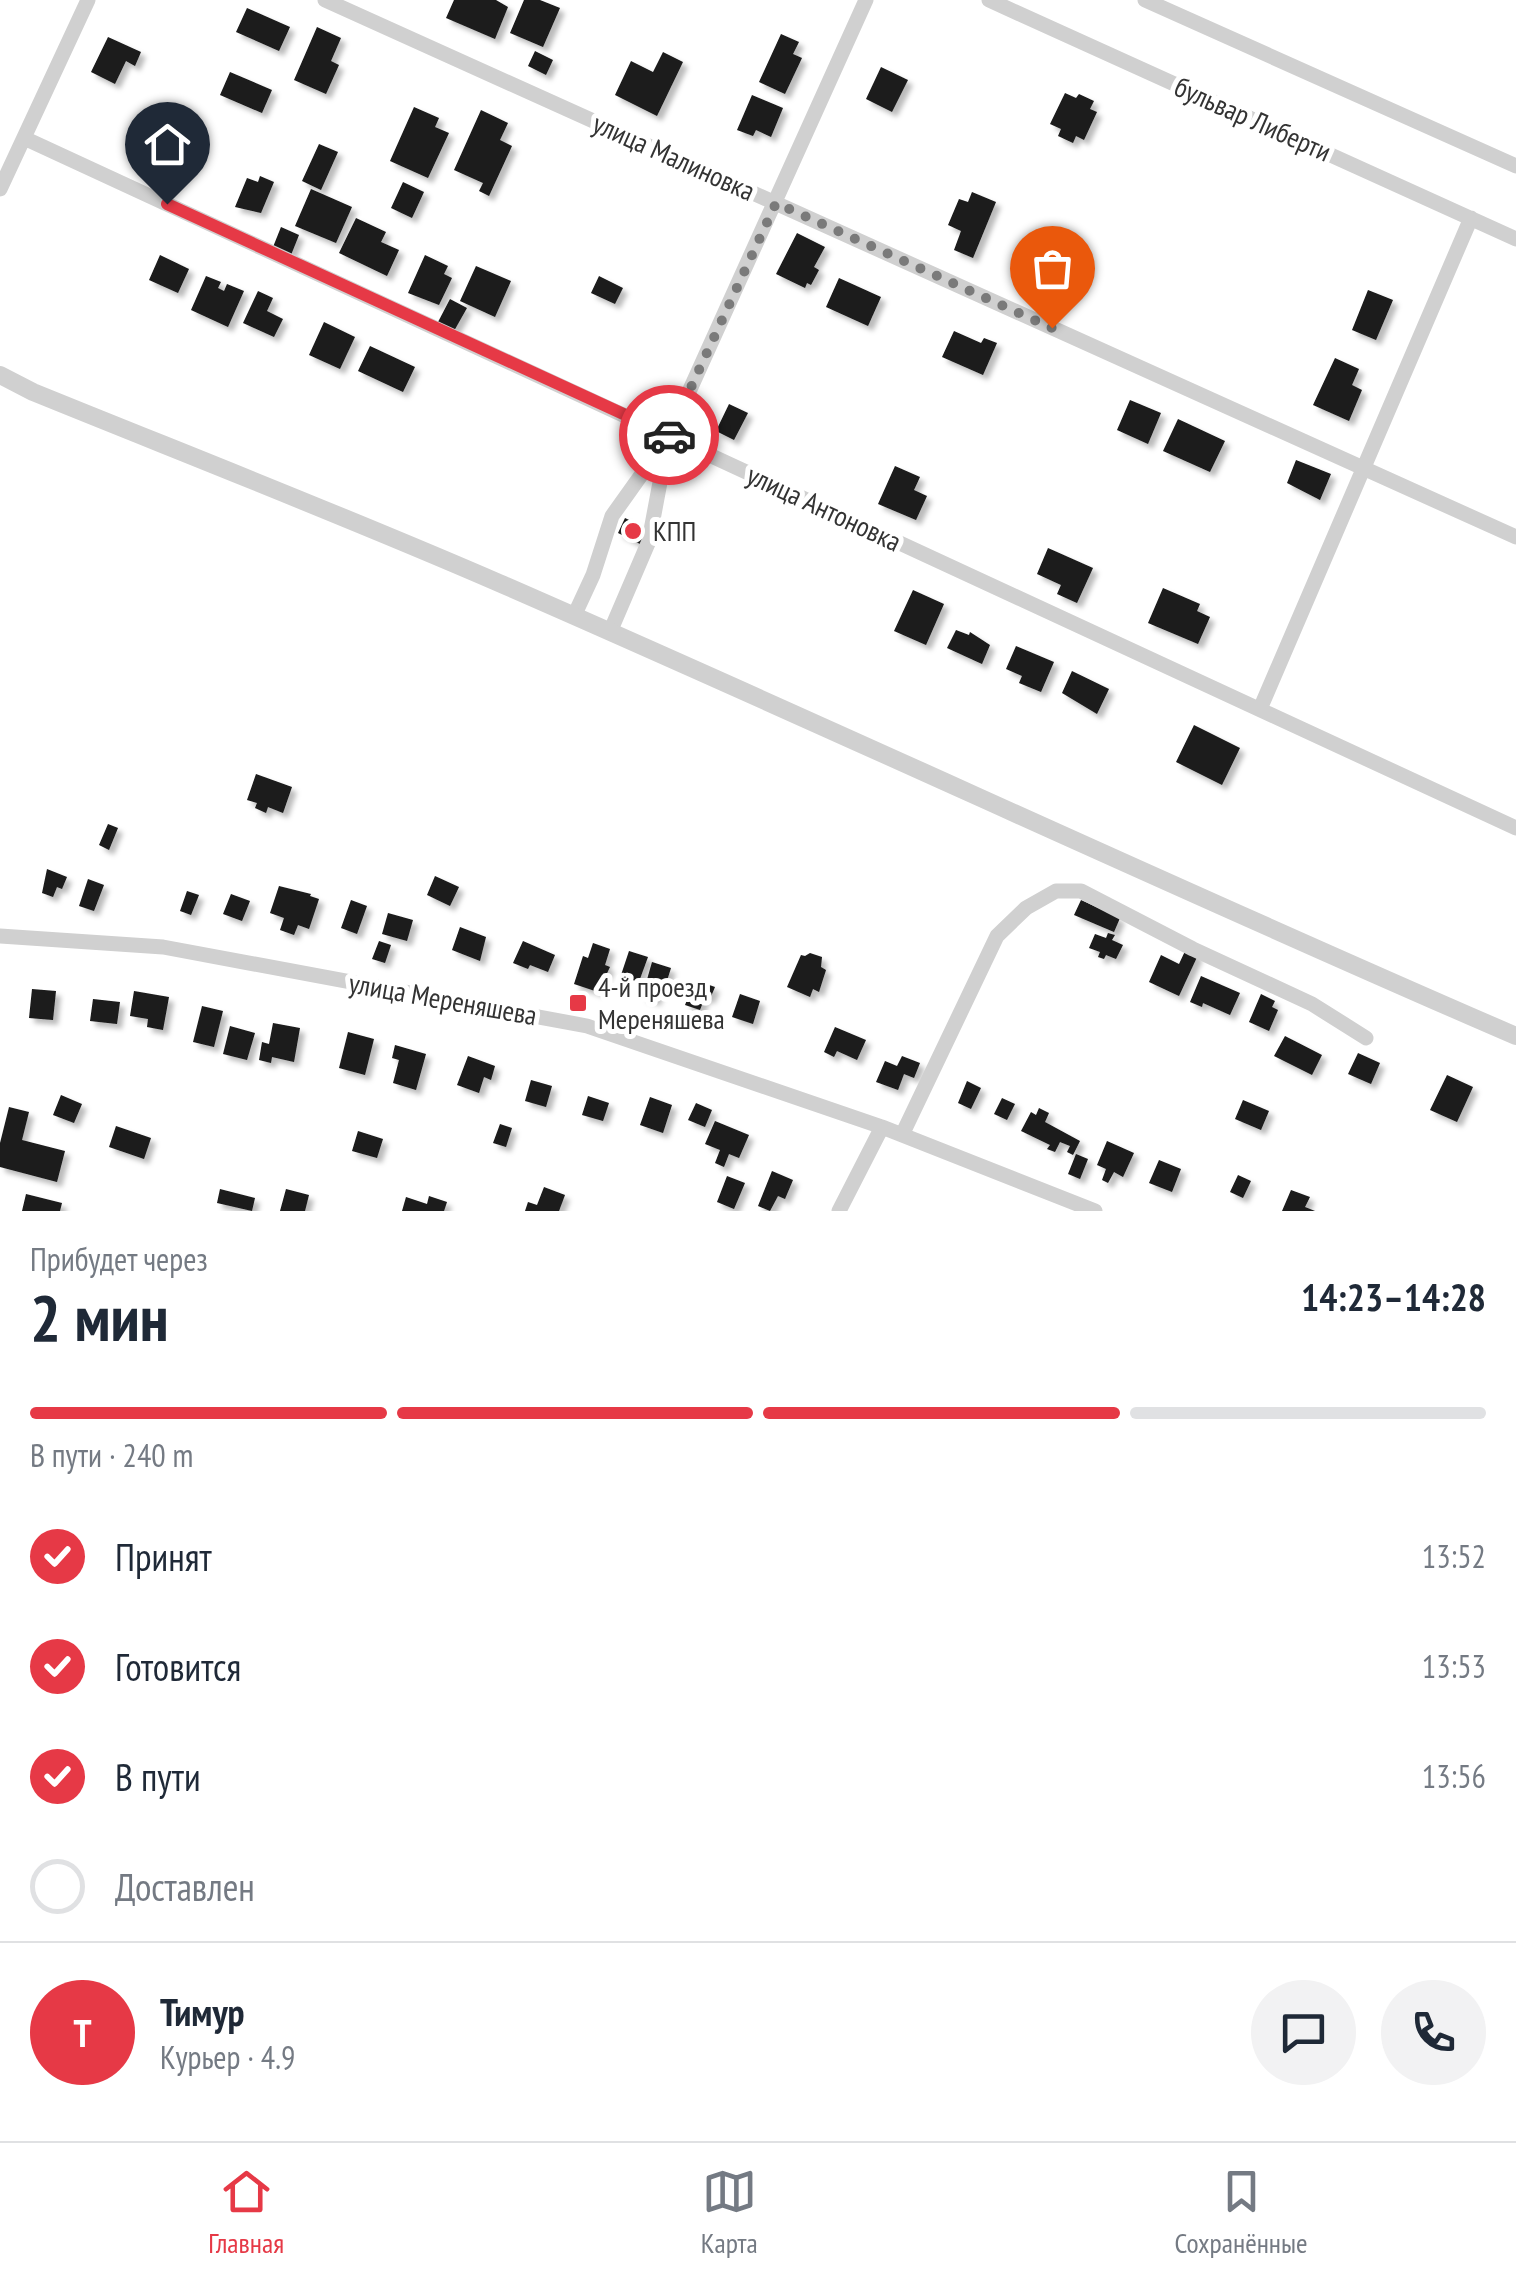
<!DOCTYPE html>
<html lang="ru">
<meta charset="utf-8">
<style>
body{margin:0;font-family:"PT Sans Narrow",sans-serif;background:#f2f2f3;color:#1f2937;height:100vh;display:flex;flex-direction:column;font-size:38px;white-space:nowrap}
*{box-sizing:border-box;margin:0}
p{font-size:32px;color:#747a83}
.icon{flex:none;width:55px;height:55px;fill:none;stroke:currentColor;stroke-width:2;stroke-linecap:round;stroke-linejoin:round}
.map{position:relative;height:1211px;overflow:hidden}
.drawer{display:flex;flex-direction:column;background:#fff;flex:1}
.drawer>*{flex:none}
.pin{position:absolute;display:grid;place-items:center;width:85px;height:85px;color:#fff;margin:-102px -42px;border-radius:50% 50% 50% 0;rotate:-45deg;box-shadow:0 0 10px #0007}
.pin .icon{rotate:45deg}
.courier{position:absolute;display:grid;place-items:center;width:100px;height:100px;margin:-50px;border:8px solid #e63946;border-radius:50%;background:#fff;color:#222;box-shadow:0 2px 12px #0007}
.headline em{font-style:normal;font-weight:600}
.headline div{display:flex;flex-direction:column-reverse}
.headline{display:flex;align-items:center;justify-content:space-between;height:170px;padding:0 30px}
h1{font-size:65px;font-weight:600;line-height:75px}
.bar{display:grid;grid-template-columns:repeat(4,1fr);gap:15px 10px;align-content:center;height:120px;padding:0 30px}
.bar i{height:12px;border-radius:8px;background:#e0e1e3}
.bar .on{background:#e63946}
.bar p{grid-column:span 4}
.line{display:flex;align-items:center;gap:25px;padding:0 30px;border-top:2px solid #e0e1e3}
.line div{flex:1}
.round{display:grid;place-items:center;flex:none;width:105px;height:105px;border-radius:52px;background:#f2f2f3}
ol{padding:0 30px;list-style:none}
li{display:flex;align-items:center;gap:30px;height:110px}
li p{margin-inline-start:auto}
li .icon{padding:10px;border-radius:50%;background:#e63946;color:#fff;stroke-width:4}
li:last-child{color:#747a83}
li i{width:55px;height:55px;border:5px solid #e0e1e3;border-radius:50%}
.dock{display:flex;justify-content:space-around;align-items:center;height:140px;border-top:2px solid #e0e1e3;background:#fff;font-size:28px;color:#747a83}
.dock a{display:grid;justify-items:center;gap:5px}
.dock .on{color:#e63946}
.map>svg:first-child{display:block}
.building{fill:#1a1a1a;filter:url(#shadow)}
.lines{fill:none;stroke-linecap:round;stroke-linejoin:round}
.minor{stroke:#d0d0d0;stroke-width:15}
.tertiary{stroke:#d0d0d0;stroke-width:18}
.done{stroke:#7a7a7a;stroke-width:10;stroke-dasharray:0 18}
.route{stroke:#e63946;stroke-width:12}
.poi-dot{fill:#e63946;stroke:#fff;stroke-width:4}
.labels{text-anchor:middle;stroke-width:10;stroke-linejoin:round;paint-order:stroke}
.street-label{font-size:28px;fill:#333;stroke:#fff}
.poi-label{font-size:28px;fill:#333;stroke:#fff;text-anchor:start}
</style>
<div class="map">
<svg width="1516" height="1211" viewBox="0 0 1516 1211">
<defs>
<filter id="shadow"><feDropShadow dx="5" dy="5" stdDeviation="2.5" flood-color="#0004"/></filter>
</defs>
<rect width="100%" height="100%" fill="#fff"/>
<path class="building" d="M454,0H496L508,7L495,39L446,18Z
M524,0H540L560,8L543,47L510,33Z
M247,8L290,27L279,51L236,32Z
M317,27L341,38L331,61L339,65L326,94L294,80Z
M781,34L799,42L793,54L802,58L785,94L759,82Z
M108,37L141,52L135,66L126,61L115,84L91,72Z
M535,51L553,60L546,75L528,66Z
M663,52L683,62L657,116L615,95L631,61L653,72Z
M881,67L908,80L892,112L866,99Z
M230,72L272,90L262,113L220,95Z
M1065,93L1076,98L1079,94L1094,101L1090,109L1097,112L1084,140L1076,136L1073,143L1058,136L1061,129L1050,124Z
M752,95L783,108L771,137L756,130L753,136L737,130Z
M414,107L439,118L435,127L449,133L428,178L390,161Z
M481,110L508,123L500,140L512,146L489,196L479,191L483,183L454,170Z
M319,144L338,152L321,190L302,181Z
M260,176L274,182L261,213L235,207L247,178L258,182Z
M403,182L424,192L412,218L391,208Z
M311,189L352,207L336,243L295,226Z
M972,192L996,202L973,258L954,250L961,231L948,225L959,199L968,202Z
M356,218L386,232L381,242L399,250L387,276L339,253Z
M281,227L299,235L291,255L273,247Z
M797,233L825,247L814,267L819,270L811,285L807,283L805,288L776,274Z
M160,255L189,269L178,293L149,280Z
M425,255L448,266L444,274L452,278L439,305L408,293Z
M476,266L511,281L495,317L460,301Z
M206,276L221,282L218,288L224,291L227,284L244,291L228,327L191,310Z
M599,276L623,288L615,304L591,293Z
M839,278L881,297L868,326L826,307Z
M1368,290L1393,300L1376,340L1352,330Z
M258,291L273,298L267,311L283,319L274,337L243,323Z
M450,299L467,308L454,331L438,322Z
M324,322L355,337L340,369L309,355Z
M954,331L981,343L984,338L997,343L983,375L942,357Z
M370,346L415,367L403,392L358,371Z
M1335,358L1359,369L1352,385L1362,390L1349,421L1313,405Z
M1130,400L1161,413L1148,444L1117,430Z
M729,404L748,413L734,440L716,431Z
M1178,419L1225,441L1210,472L1163,451Z
M1296,460L1331,474L1320,500L1287,483Z
M895,466L920,477L914,490L927,496L916,520L878,504Z
M625,518L648,529L640,544L618,533Z
M1048,548L1093,568L1077,603L1057,594L1061,585L1037,574Z
M1163,588L1200,604L1197,611L1210,617L1198,644L1148,623Z
M913,590L944,604L926,645L894,631Z
M956,630L969,635L970,632L990,645L982,664L947,648Z
M1016,646L1054,662L1041,692L1019,683L1022,676L1006,669Z
M1072,671L1109,689L1097,714L1062,693Z
M1194,725L1240,748L1222,785L1176,762Z
M256,774L292,787L283,813L268,807L266,813L255,808L257,803L247,800Z
M108,824L118,828L109,850L99,845Z
M47,869L67,877L62,889L57,887L53,897L42,893Z
M435,876L459,887L450,906L427,895Z
M88,879L104,885L94,911L79,906Z
M279,886L311,894L310,896L319,899L309,929L298,925L294,935L280,930L284,918L270,913Z
M187,891L199,895L191,915L180,911Z
M231,894L250,901L242,921L223,914Z
M351,900L367,906L357,934L341,928Z
M1081,900L1120,918L1114,932L1074,915Z
M388,913L413,920L407,941L382,934Z
M460,927L486,937L480,961L452,950Z
M1108,933L1115,935L1112,940L1123,945L1116,959L1106,955L1104,959L1098,957L1100,952L1089,948L1095,934L1106,938Z
M379,941L391,945L385,963L372,959Z
M523,941L555,955L548,972L530,965L528,969L513,963Z
M593,943L610,949L605,965L610,967L598,992L574,984L583,956L588,958Z
M1186,949L1198,955L1179,996L1149,982L1161,955L1179,964Z
M629,951L648,957L637,987L619,981Z
M810,953L822,957L821,967L826,970L819,992L813,989L810,997L787,987L801,955L805,956Z
M652,962L671,968L665,987L660,986L656,1001L642,997Z
M1201,976L1240,993L1230,1015L1203,1003L1202,1007L1190,1002Z
M695,980L715,987L710,999L705,997L700,1010L685,1005Z
M32,989L56,991L53,1020L29,1018Z
M134,991L169,997L163,1030L147,1027L148,1019L130,1016Z
M740,994L760,1001L753,1024L732,1017Z
M1261,994L1275,1001L1272,1007L1278,1010L1269,1031L1249,1022Z
M93,999L120,1002L117,1024L90,1021Z
M202,1006L223,1011L214,1047L193,1042Z
M273,1023L300,1028L294,1062L272,1057L271,1063L259,1060L262,1042L269,1044Z
M230,1026L255,1033L247,1060L223,1054Z
M835,1027L866,1040L857,1060L837,1051L834,1057L824,1052Z
M348,1032L374,1039L365,1075L339,1068Z
M1285,1036L1322,1055L1312,1075L1274,1056Z
M395,1045L426,1054L416,1090L393,1083L399,1060L392,1058Z
M1358,1053L1380,1063L1371,1084L1348,1074Z
M468,1056L495,1066L491,1080L484,1077L479,1093L457,1085Z
M902,1056L920,1063L914,1078L904,1074L898,1090L876,1082L885,1061L897,1066Z
M1447,1075L1473,1087L1457,1122L1430,1110Z
M531,1080L552,1086L546,1107L525,1101Z
M967,1081L981,1088L971,1109L958,1103Z
M61,1095L82,1104L74,1123L53,1115Z
M588,1096L609,1103L603,1121L582,1115Z
M650,1097L672,1105L663,1133L640,1125Z
M1002,1098L1015,1104L1007,1120L994,1114Z
M1243,1100L1269,1111L1261,1130L1235,1119Z
M696,1103L712,1110L705,1127L688,1120Z
M9,1107L29,1112L22,1140L65,1151L57,1182L0,1167V1143Z
M1039,1108L1049,1113L1045,1122L1080,1141L1073,1155L1067,1152L1070,1146L1060,1142L1055,1152L1047,1149L1050,1145L1021,1131L1031,1112L1036,1115Z
M715,1121L749,1135L739,1158L729,1154L724,1167L715,1163L720,1150L705,1144Z
M500,1124L512,1128L506,1147L493,1143Z
M116,1126L151,1138L144,1159L109,1147Z
M358,1131L383,1139L377,1158L352,1151Z
M1107,1141L1134,1153L1123,1177L1114,1172L1108,1183L1102,1180L1106,1169L1097,1165Z
M1076,1154L1088,1159L1080,1179L1068,1174Z
M1159,1160L1181,1169L1172,1192L1149,1183Z
M772,1171L793,1180L785,1199L778,1196L770,1211L758,1206Z
M1238,1175L1251,1181L1243,1198L1230,1192Z
M727,1176L745,1183L734,1209L717,1202Z
M544,1187L565,1195L559,1211H525L528,1202L537,1205Z
M220,1189L255,1198L252,1211L217,1203Z
M286,1189L309,1195L305,1211H280Z
M1291,1190L1310,1197L1305,1207L1315,1211H1282Z
M26,1194L62,1203L60,1211H22Z
M429,1196L447,1202L444,1211H402L406,1197L427,1204Z"/>
<g class="lines">
<path class="minor" d="M325,0L1516,537
M989,0L1516,239
M1145,0L1516,166
M24,138L1516,828
M0,189L88,0
M574,616L593,575L612,516L669,436L866,0
M610,632L649,541L667,445
M1260,709L1471,218
M0,936L163,947L587,1026L882,1127L1095,1211
M902,1135L997,936L1026,908L1056,891H1081L1193,949L1312,1004L1366,1038
M839,1211L882,1127"/>
<path class="tertiary" d="M0,375L33,392C188,455 345,516 499,583C839,731 1175,889 1516,1036"/>
</g>
<g class="lines">
<path class="done" d="M669,435L776,203L1052,328"/>
<path class="route" d="M167,204L669,435"/>
</g>
<g class="poi-dot">
<circle cx="633" cy="531" r="10"/>
<rect x="568" y="993" width="20" height="20" rx="5"/>
</g>
<g class="labels">
<g class="street-label">
<text transform="translate(1253 119) rotate(24)" y="10">бульвар Либерти</text>
<text transform="translate(674 157) rotate(24)" y="10">улица Малиновка</text>
<text transform="translate(824 508) rotate(25)" y="10">улица Антоновка</text>
<text transform="translate(443 999) rotate(10)" y="10">улица Мереняшева</text>
</g>
<g class="poi-label">
<text x="653" y="541">КПП</text>
<text x="598" y="997">4-й проезд<tspan x="598" dy="32">Мереняшева</tspan></text>
</g>
</g>
</svg>
<div class="pin" style="left:1052px;top:328px;background:#ea580c"><svg class="icon" aria-label="bag" viewBox="0 0 24 24"><path d="M5 8h14l-1 12H6zM9 8a3 3 0 0 1 6 0"/></svg></div>
<div class="pin" style="left:167px;top:204px;background:#1f2937"><svg class="icon" aria-label="home" viewBox="0 0 24 24"><path d="M3 11l9-7 9 7M6 9v11h12V9"/></svg></div>
<div class="courier" style="left:669px;top:435px"><svg class="icon" aria-label="car" viewBox="0 0 24 24"><path d="M5 17H2v-5l4-1 3-4h7l3 4 3 1v5h-3M9 17h6M6 11h13"/><circle cx="7" cy="17" r="2"/><circle cx="17" cy="17" r="2"/></svg></div>
</div>
<section class="drawer">
<div class="headline"><div><h1>2 мин</h1><p>Прибудет через</p></div><em>14:23–14:28</em></div>
<div class="bar"><i class="on"></i><i class="on"></i><i class="on"></i><i></i><p>В пути · 240 m</p></div>
<ol>
<li><svg class="icon" aria-label="check" viewBox="0 0 24 24"><path d="M5 12l5 5 9-10"/></svg>Принят<p>13:52</p></li>
<li><svg class="icon" aria-label="check" viewBox="0 0 24 24"><path d="M5 12l5 5 9-10"/></svg>Готовится<p>13:53</p></li>
<li><svg class="icon" aria-label="check" viewBox="0 0 24 24"><path d="M5 12l5 5 9-10"/></svg>В пути<p>13:56</p></li>
<li><i></i>Доставлен</li>
</ol>
<div class="line" style="height:180px"><b class="round" style="background:#e63946;color:#fff">Т</b><div><b>Тимур</b><p>Курьер · 4.9</p></div><a class="round"><svg class="icon" aria-label="chat" viewBox="0 0 24 24"><path d="M4 5h16v11H9l-5 4z"/></svg></a><a class="round"><svg class="icon" aria-label="phone" viewBox="0 0 24 24"><path d="M5 4h4l2 5-3 2q2 4 5 5l2-3 5 2v4C11 20 4 13 5 4z"/></svg></a></div>
</section>
<nav class="dock">
<a class="on"><svg class="icon" aria-label="home" viewBox="0 0 24 24"><path d="M3 11l9-7 9 7M6 9v11h12V9"/></svg>Главная</a>
<a><svg class="icon" aria-label="map" viewBox="0 0 24 24"><path d="M3 6l6-2 6 2 6-2v14l-6 2-6-2-6 2zM9 4v14M15 6v14"/></svg>Карта</a>
<a><svg class="icon" aria-label="saved" viewBox="0 0 24 24"><path d="M7 4h10v16l-5-4-5 4z"/></svg>Сохранённые</a>
</nav>
